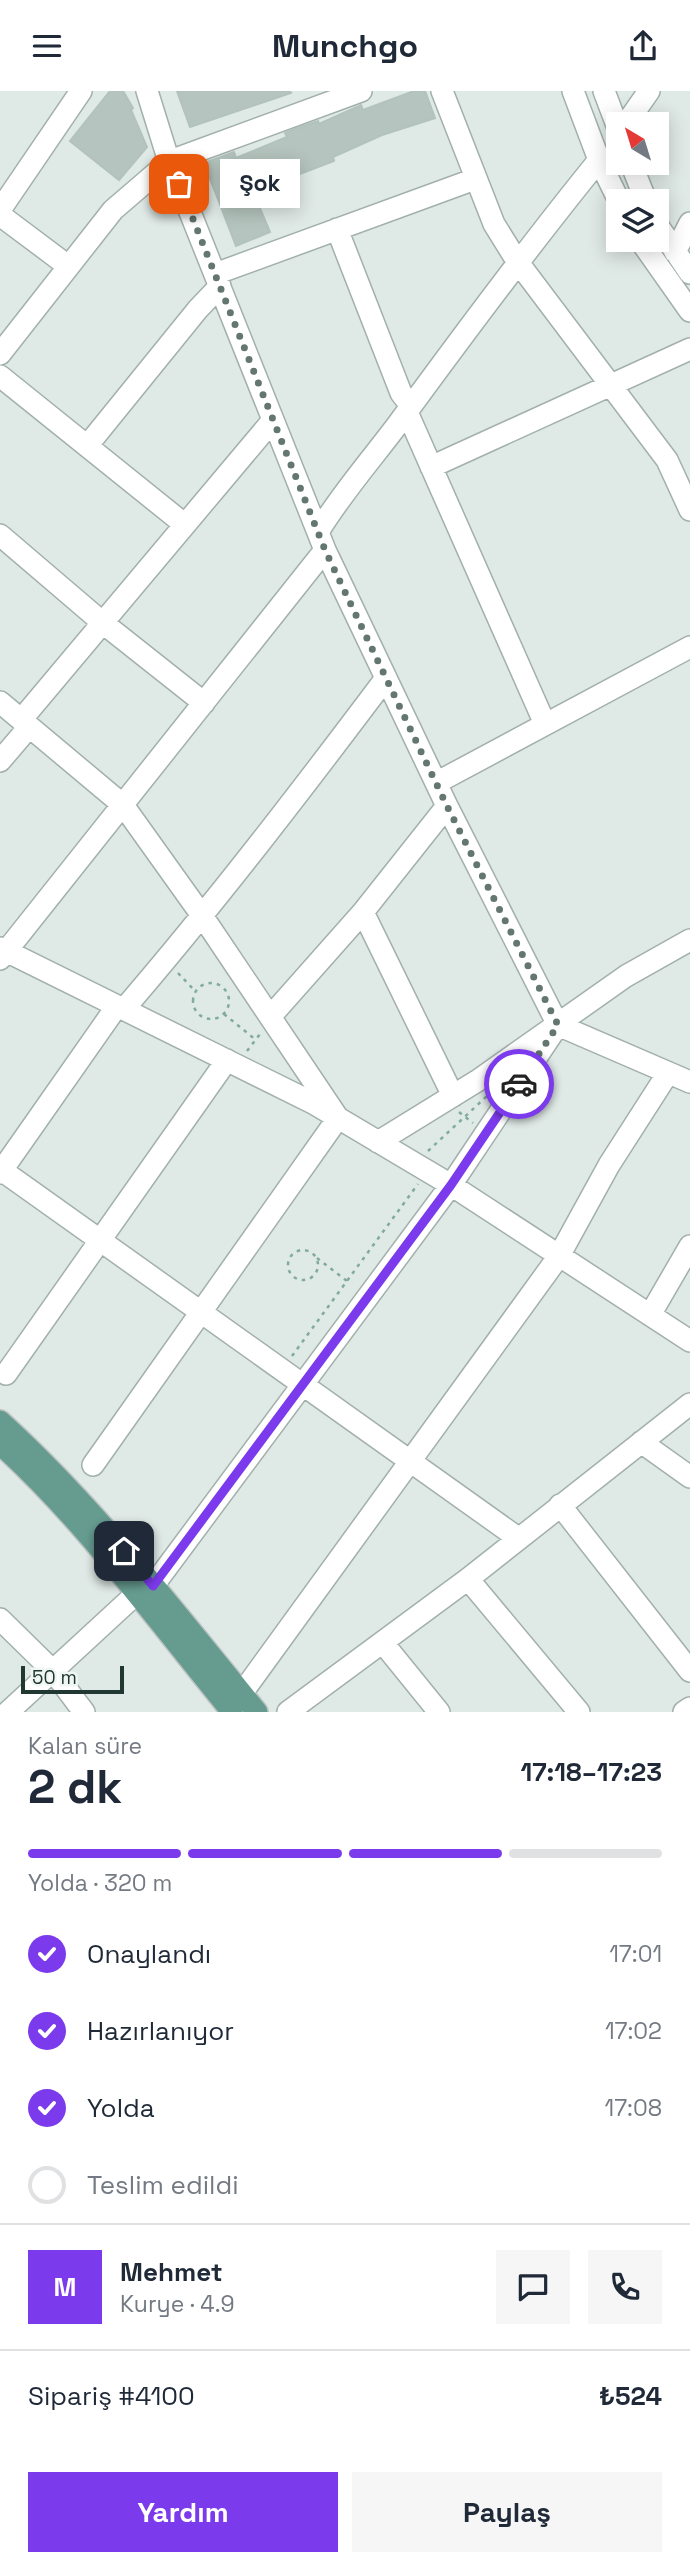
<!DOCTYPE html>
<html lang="tr">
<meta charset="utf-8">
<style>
body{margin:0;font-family:"Space Grotesk",sans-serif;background:#f6f6f7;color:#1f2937;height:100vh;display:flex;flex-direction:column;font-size:26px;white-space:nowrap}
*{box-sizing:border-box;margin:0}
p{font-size:23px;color:#747a83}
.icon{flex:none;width:38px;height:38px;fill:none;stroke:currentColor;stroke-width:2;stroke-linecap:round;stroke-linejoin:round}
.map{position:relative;height:1621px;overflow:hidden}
.details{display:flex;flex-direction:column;background:#fff;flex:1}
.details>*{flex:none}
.needle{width:46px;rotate:322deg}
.fabs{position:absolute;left:606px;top:21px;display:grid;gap:14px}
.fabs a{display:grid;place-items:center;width:63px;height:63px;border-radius:0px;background:#fff;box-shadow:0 4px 18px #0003;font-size:35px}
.scale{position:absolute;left:21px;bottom:18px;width:103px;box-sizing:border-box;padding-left:7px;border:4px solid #213832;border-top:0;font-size:19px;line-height:24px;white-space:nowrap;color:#213832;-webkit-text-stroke:5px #eff6f3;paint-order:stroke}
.pin{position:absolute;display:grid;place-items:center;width:60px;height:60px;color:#fff;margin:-30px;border-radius:14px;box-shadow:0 4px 10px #0006}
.courier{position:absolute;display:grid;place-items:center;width:70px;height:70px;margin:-35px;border:5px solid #7c3aed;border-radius:50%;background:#fff;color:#222;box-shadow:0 2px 9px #0007}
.bubble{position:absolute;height:49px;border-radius:0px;background:#fff;box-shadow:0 4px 18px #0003;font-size:23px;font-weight:700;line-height:49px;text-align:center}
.overview em{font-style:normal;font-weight:700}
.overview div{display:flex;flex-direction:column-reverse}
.overview{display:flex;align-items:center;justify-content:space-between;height:119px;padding:0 28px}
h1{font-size:46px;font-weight:700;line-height:52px}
.bar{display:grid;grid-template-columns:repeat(4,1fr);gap:10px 7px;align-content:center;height:84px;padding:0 28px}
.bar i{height:9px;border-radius:5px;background:#e0e1e3}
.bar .selected{background:#7c3aed}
.bar p{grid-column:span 4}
.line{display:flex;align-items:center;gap:18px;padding:0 28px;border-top:2px solid #e0e1e3}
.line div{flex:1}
.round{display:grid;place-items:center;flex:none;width:74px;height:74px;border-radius:0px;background:#f6f6f7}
ol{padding:0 28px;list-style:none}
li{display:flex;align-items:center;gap:21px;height:77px}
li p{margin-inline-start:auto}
li .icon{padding:7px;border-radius:50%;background:#7c3aed;color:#fff;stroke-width:4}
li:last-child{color:#747a83}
li i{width:38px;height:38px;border:4px solid #e0e1e3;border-radius:50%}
.action{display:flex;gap:14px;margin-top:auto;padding:14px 28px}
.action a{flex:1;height:80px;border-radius:0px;background:#7c3aed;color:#fff;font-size:28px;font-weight:700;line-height:80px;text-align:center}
.action a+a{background:#f6f6f7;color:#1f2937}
header{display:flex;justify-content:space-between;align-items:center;height:91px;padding:0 28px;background:#fff;font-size:32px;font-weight:700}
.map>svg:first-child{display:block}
.building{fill:#b5c4be;stroke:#b2c2bc;stroke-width:2}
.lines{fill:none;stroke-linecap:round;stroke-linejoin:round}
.minor-casing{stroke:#a2b0ac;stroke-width:24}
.major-casing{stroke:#bcc3c2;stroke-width:24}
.path{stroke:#81ab9f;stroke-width:2.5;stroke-dasharray:3.5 5;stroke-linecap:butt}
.minor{stroke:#fff;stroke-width:21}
.major{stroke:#669c90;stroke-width:21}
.done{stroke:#647671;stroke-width:7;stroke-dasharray:0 12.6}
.route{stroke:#7c3aed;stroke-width:9}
</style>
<header><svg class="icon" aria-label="menu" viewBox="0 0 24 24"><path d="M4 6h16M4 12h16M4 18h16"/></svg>Munchgo<svg class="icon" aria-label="share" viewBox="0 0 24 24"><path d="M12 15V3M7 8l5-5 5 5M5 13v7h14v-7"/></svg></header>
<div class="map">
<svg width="690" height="1621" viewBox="0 0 690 1621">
<rect width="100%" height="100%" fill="#dfe9e5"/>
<path class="building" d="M110,0H123L133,17L131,19L147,56L119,89L70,50Z
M177,0H290L291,2L190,36Z
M414,0H425L435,27L382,44L333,66L334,70L253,101L270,141L236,155L204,72L234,61L236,67L287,46L285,42L295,38L318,30L319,33L361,14L363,19Z"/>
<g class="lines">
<g class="minor-casing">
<path id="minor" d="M147,0L166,61L325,459L447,715L558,934L690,991
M442,0L494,133L517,170L667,369L690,419
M573,0L599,69L619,110
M604,0L618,37
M626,33L649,0
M631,72L646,110
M0,119L81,0
M0,124L68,175
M656,132L690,182
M337,138L401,302L411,315
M640,149L690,220
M675,161L690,132
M215,183L475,88
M0,263L113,119L170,70L361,0
M0,285L184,433
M407,321L545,633
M87,355L198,218L220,195
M431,376L690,258
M318,441C341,403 371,369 398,333C463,244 529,155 599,69
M0,444L103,532L204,612
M0,611L123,714L203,826L338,1027L93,1374
M21,629L273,329
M0,670L29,636
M436,692L690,556
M363,821L453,1005
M0,857L313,1012L451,1094L690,1250
M0,868L325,459
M124,918C216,811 301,700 386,587
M270,926L363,821L447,715
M378,1051L477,990L626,885L690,849
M0,1078L518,1447
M0,1082L117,915
M650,1224L690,1155
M6,1283L227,969
M641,1351L690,1386
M560,1414L690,1580
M468,1488L579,1621
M153,1495L451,1094L558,934
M0,1528L53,1580L84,1621
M383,1552L439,1621
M242,1602L559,1165L609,1074L668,982
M8,1621L136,1503
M288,1621L468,1488L690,1313
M684,1621L690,1617"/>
</g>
<g class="major-casing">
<path id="major" d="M0,1330C96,1417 175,1521 257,1621
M0,1353C87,1432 157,1530 232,1621"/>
</g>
<path class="path" d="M178,882L195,900
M193 910a18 18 0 1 1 36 0a18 18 0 1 1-36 0Z
M224,923L256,949
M247,960L260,943
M459,1021L473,1032
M428,1060L487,1005
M288 1174a15 15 0 1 1 30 0a15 15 0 1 1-30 0Z
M317,1167L347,1190
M292,1265L418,1093"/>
<use href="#minor" class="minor"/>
<use href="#major" class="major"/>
</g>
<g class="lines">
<path class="done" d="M179,93L325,459L447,715L558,934L519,993"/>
<path class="route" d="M124,1460L153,1495L451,1094L519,993"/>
</g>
</svg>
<div class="fabs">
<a><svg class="needle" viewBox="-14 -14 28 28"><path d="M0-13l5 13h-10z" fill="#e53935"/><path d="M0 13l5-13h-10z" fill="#747a83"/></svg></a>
<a><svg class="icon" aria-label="layers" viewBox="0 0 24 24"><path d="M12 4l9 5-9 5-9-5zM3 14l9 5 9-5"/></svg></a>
</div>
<div class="scale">50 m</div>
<div class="pin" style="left:179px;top:93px;background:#ea580c"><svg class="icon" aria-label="bag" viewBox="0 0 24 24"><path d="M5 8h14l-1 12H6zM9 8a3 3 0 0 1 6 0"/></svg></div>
<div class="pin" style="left:124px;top:1460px;background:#1f2937"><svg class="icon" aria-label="home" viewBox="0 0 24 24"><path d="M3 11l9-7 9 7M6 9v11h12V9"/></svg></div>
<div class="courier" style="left:519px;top:993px"><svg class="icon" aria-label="car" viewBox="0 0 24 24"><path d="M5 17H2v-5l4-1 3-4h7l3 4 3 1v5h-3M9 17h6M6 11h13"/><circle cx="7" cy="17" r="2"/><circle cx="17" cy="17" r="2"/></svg></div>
<div class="bubble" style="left:220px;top:68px;width:80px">Şok</div>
</div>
<section class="details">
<div class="overview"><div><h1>2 dk</h1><p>Kalan süre</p></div><em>17:18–17:23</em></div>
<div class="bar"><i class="selected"></i><i class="selected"></i><i class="selected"></i><i></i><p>Yolda · 320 m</p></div>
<ol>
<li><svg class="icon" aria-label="check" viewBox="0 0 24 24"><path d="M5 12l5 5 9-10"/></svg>Onaylandı<p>17:01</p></li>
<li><svg class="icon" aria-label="check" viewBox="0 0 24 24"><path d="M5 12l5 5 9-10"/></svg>Hazırlanıyor<p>17:02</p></li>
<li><svg class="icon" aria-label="check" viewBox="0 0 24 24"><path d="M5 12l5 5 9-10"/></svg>Yolda<p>17:08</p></li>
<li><i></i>Teslim edildi</li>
</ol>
<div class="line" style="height:126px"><b class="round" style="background:#7c3aed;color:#fff">M</b><div><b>Mehmet</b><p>Kurye · 4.9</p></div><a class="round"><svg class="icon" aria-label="chat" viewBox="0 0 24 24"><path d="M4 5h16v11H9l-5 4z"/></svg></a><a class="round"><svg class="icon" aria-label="phone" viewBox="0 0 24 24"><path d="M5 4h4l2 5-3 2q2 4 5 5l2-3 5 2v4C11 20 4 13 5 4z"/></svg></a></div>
<div class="line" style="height:91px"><div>Sipariş #4100</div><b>₺524</b></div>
<div class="action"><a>Yardım</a><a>Paylaş</a></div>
</section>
